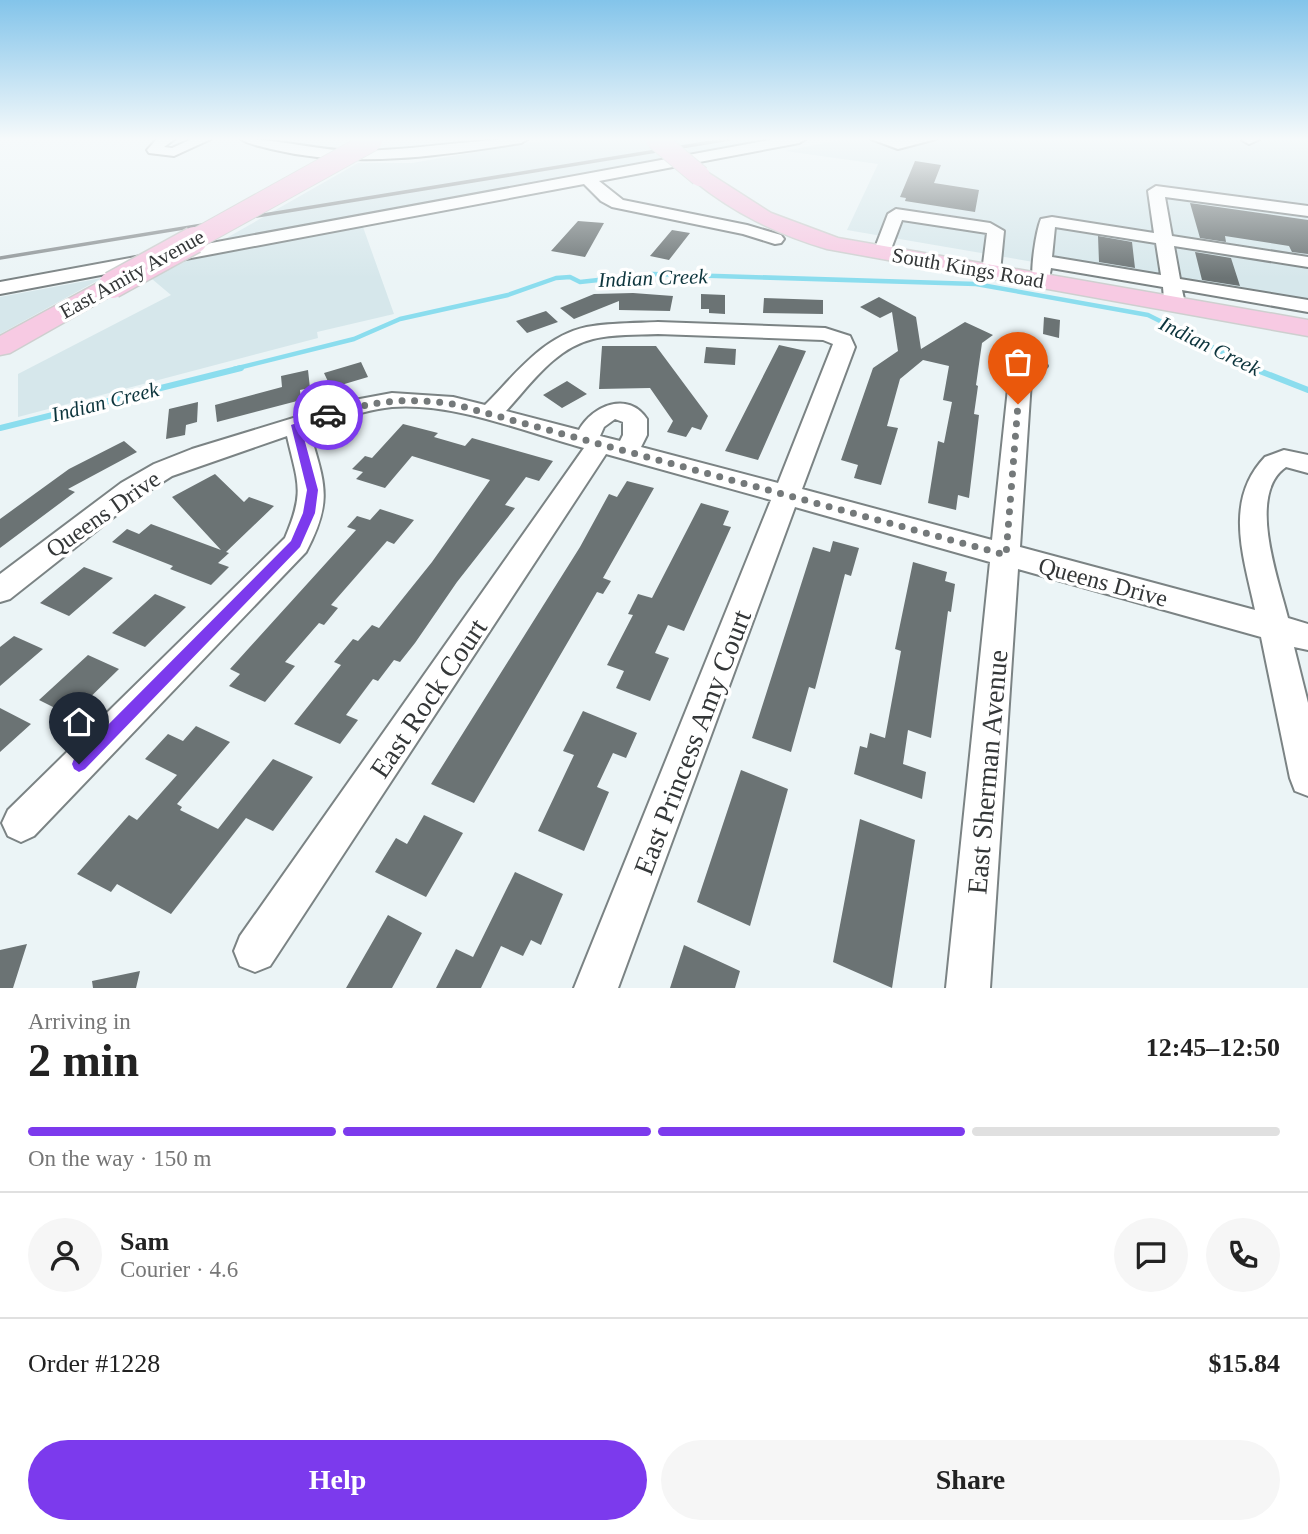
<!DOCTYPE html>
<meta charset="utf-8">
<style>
body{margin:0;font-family:"Times New Roman",serif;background:#f6f6f6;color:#222;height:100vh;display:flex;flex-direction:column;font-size:26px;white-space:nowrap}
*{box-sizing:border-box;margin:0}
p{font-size:23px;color:#767676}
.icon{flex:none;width:38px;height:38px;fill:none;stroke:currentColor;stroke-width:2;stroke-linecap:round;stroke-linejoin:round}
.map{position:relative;height:988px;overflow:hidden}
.panel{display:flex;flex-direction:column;background:#fff;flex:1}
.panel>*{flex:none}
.pin{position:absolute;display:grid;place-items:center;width:60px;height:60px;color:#fff;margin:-72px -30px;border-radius:50% 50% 50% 0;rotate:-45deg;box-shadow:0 0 7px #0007}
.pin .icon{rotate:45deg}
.courier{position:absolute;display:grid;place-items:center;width:70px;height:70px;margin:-35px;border:5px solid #7c3aed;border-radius:50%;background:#fff;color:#222;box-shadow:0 2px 9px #0007}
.summary em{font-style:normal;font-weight:600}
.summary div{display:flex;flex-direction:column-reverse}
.summary{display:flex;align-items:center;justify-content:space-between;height:119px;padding:0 28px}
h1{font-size:46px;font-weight:600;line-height:52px}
.bar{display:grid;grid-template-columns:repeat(4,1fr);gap:10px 7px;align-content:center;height:84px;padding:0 28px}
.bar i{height:9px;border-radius:5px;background:#e0e0e0}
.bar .active{background:#7c3aed}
.bar p{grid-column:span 4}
.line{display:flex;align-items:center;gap:18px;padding:0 28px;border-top:2px solid #e0e0e0}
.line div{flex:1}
.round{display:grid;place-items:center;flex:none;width:74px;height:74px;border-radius:37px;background:#f6f6f6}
.cta{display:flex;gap:14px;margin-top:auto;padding:14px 28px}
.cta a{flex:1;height:80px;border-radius:42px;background:#7c3aed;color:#fff;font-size:28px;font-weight:600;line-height:80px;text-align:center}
.cta a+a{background:#f6f6f6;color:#222}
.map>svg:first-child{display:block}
.built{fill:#d6e7eb}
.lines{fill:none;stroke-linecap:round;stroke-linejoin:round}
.stream-far1{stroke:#8bddee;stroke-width:4.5}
.stream{stroke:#8bddee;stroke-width:6}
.building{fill:#6b7374}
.minor-casing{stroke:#7b8384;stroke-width:4}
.major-casing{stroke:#cecfcf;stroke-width:3}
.minor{fill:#fff;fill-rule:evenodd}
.major{fill:#f7cae3;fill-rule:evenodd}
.rail{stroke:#8e9496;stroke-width:3.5}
.major-bridge-far1-casing{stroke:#cecfcf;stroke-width:22;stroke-linecap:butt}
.major-bridge-casing{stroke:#cecfcf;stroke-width:29;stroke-linecap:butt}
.major-bridge-far1{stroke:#f7cae3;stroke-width:20}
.major-bridge{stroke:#f7cae3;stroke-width:26}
.route{fill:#7c3aed}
.done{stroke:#74797a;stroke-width:7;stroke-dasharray:0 12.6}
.labels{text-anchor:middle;stroke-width:7;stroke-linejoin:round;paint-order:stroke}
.far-street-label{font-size:21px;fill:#343738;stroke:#fff}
.far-water-label{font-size:21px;font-style:italic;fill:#0c343c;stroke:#fff}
.street-label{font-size:24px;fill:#343738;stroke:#fff}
.near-street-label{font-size:28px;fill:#343738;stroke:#fff}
</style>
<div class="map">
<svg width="1308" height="988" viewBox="0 0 1308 988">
<rect width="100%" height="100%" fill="#ebf4f6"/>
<path class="built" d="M553,139H770L223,240L358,163H412Z
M845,139H1308V309L847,230L878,164L785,151Z
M363,227L394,314L317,332L318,338L18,417V374L171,295L152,279L183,261Z
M102,278L0,334V297Z"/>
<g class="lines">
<path class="stream-far1" d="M234,369L354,339L400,319L508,295L556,278L570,277L580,282L653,274L976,284L1148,315L1256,369"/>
<path class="stream" d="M1252,368L1308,390
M0,428L241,368"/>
</g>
<path class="building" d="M915,161L941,165L934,183L979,190L975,212L905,201L906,198L900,197Z
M1190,203L1308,220V254L1292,252L1289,246L1225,236L1226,242L1200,238Z
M578,221L604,223L585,257L551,251Z
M672,230L690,233L669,260L650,256Z
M1098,236L1132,242L1135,268L1099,262Z
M1195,252L1231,258L1240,286L1202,280Z
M633,293L673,296L670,311L619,310V301L574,319L560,308L594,294Z
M701,294L725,295V314L709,313V309H701Z
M879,297L916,317L921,349L965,322L993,335L982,343L976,385L978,386L974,414L979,415L969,498L958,495L956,510L928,503L938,441L944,443L952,402L943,400L949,366L923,360L900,379L887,426L898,428L881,485L854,478L858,465L841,460L873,368L898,351L892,312L880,318L860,307Z
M764,298L823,300V314L763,313Z
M546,311L558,322L527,333L516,321Z
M1044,317L1060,320L1059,338L1043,334Z
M779,345L806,351L758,460L725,451Z
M602,346H656L708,416L701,430L692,427L686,437L667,432L673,421L650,388L599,389Z
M706,347L736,349L735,365L704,363Z
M361,362L368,377L331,388L324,373Z
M308,370L310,388L300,390L301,400L217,422L215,405L282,387L281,376Z
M567,381L587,394L562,408L543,395Z
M198,402L197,422L186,425L185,435L166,439L169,409Z
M403,424L438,433L434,437L465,446L472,438L553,461L539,481L526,477L505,505L515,508L457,582L415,643L400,662L394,660L378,681L373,679L346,715L358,720L340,744L294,724L341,665L334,662L353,639L358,641L372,625L379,628L432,562L490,480L412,456L385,488L356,479L363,472L352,469L365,456L372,458Z
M124,441L137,452L68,489L75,492L0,548V519L69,469Z
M215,474L244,502L249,497L274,506L226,552L229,553L218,563L229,567L211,585L170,569L173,566L112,542L127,529L139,534L151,524L221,550L172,497Z
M627,481L654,488L603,578L611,581L603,594L597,592L474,803L431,784L580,547L609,494L617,497Z
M701,503L729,511L723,525L731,527L684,631L668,625L655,653L669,658L650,701L616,688L624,671L607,665L633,615L628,614L638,594L652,598Z
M380,509L414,520L394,544L387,541L331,605L338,608L324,625L319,623L285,662L295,666L265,702L229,686L240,674L230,669L356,530L347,527L357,516L370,520Z
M833,541L859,548L851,576L845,574L815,689L809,687L791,752L752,738L813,547L830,552Z
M913,562L947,572L945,581L955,584L951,612L948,611L931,738L908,730L903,764L926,772L922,799L854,774L860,746L867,748L870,733L885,738L901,651L895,649Z
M84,567L113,578L69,616L40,603Z
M155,594L186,607L145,647L112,633Z
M14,636L43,649L0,686V647Z
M88,655L119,669L71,716L39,700Z
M0,708L31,724L0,752Z
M583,711L637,733L626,758L613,753L597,787L609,792L584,851L538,831L574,755L563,751Z
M196,726L230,742L177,804L182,807L180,810L218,829L273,759L313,777L273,831L246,818L171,914L117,884L111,892L77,874L129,815L137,820L177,775L145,759L168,734L183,741Z
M741,770L788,789L750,926L697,902Z
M424,815L463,833L426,897L375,872L396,838L407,844Z
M860,819L915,840L892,988L833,962Z
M515,872L563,894L541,945L531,940L523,956L501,946L481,988H436L456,949L473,957Z
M388,915L422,933L392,988H346Z
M27,944L13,988H0V950Z
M684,945L740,971L735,988H670Z
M140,971L136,988H93L92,981Z"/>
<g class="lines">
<g class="minor-casing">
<path id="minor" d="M157,139H175L164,147L172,148L192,139H211L174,156L149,153L147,150Z
M241,139C279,139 316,150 354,151C413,151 470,139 528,139L521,143C439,156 353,169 271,149C262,146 249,145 241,139Z
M775,139H806L799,143L599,181L623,200L747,225L781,235L784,239L781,243L775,244L743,234L612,207L601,201L584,184L0,294V282Z
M871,139H936L898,149Z
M1260,139L1249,144L1242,140L1243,139Z
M1156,186L1308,206V216L1165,197L1172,236L1308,257V267L1174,246L1180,279L1308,300V312L1182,290L1184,299L1174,305L1164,299L1163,287L1051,268L1048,285H1034C1029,275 1036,231 1041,219L1052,217L1154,233L1148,191ZM1055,227L1156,243L1161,275L1052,257Z
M896,209L990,223L1004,231L1000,272L991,278L982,272L987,233L902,220L888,257H876L873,253L888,214Z
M658,322L825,328L850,336L855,347L802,489L992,540L1009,379L1028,361H1044L1047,366L1031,381L1020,547L1255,610C1244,558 1223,501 1265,457L1284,450L1308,455V473L1286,467C1246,494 1279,581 1288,618L1308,624V650L1294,647L1308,703V796L1295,791L1290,778L1261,637L1018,569L990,988H946L990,562L795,507L618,988H574L771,500L606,454L270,966L255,972L240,966L234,951L240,936L584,448C525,432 453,402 392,407C363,410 336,421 309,429C324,483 334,499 306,552L34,836L21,842L8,836L2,823L8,810L285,538C305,491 298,484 287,436L172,476L139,497L10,599L0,602V574L121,483L154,464L192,449L349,401L392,393L453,397L485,405C516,374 546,332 593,326C614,323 636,323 658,322ZM658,334L823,340L833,344L778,483L641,447L647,435V419C628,390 592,406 579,430L506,411C531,384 555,348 593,339C613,334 637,335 658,334ZM615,419L623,422V435L620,441L600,436L604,427Z"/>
</g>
<g class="major-casing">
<path id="major" d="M700,170L707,172L771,213L838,238L1308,320V336L827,249C776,234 734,213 693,180L690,176L693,172Z
M112,277L121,280L125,285L121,290L10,353L0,355V336L103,280Z"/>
</g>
<use href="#minor" class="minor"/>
<use href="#major" class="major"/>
<path class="rail" d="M0,258L730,139"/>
<g class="major-bridge-far1-casing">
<path id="major-bridge-far1" d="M656,139L700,176
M190,242L372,141"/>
</g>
<g class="major-bridge-casing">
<path id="major-bridge" d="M112,285L194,240"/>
</g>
<use href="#major-bridge-far1" class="major-bridge-far1"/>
<use href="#major-bridge" class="major-bridge"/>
</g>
<linearGradient id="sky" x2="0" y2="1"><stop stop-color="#83c4ea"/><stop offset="0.5" stop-color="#f6fafb"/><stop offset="1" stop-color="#f6fafb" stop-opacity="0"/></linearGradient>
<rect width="1308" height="278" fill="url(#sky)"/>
<path class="route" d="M328,412L333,415L332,417L301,427L318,490L315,513L300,547L85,769L79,772L74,769L72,764L74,759L291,541L303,513L307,490L291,425Z"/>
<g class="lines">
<path class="done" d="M328,415C373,401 406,397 453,404L1006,555L1018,404"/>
</g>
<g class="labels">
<g class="far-street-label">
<text transform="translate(968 268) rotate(10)" y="7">South Kings Road</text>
<text transform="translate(132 274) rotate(-29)" y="7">East Amity Avenue</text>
</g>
<g class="far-water-label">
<text transform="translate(653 278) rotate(-2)" y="7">Indian Creek</text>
<text transform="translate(1210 346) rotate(26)" y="7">Indian Creek</text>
<text transform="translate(105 402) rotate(-14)" y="7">Indian Creek</text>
</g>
<g class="street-label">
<text transform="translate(103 514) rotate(-35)" y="8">Queens Drive</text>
<text transform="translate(1103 582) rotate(15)" y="8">Queens Drive</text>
</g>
<g class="near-street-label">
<text transform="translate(428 698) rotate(-56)" y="10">East Rock Court</text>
<text transform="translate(692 742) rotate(-69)" y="10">East Princess Amy Court</text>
<text transform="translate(987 772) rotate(-85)" y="10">East Sherman Avenue</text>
</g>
</g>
</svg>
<div class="pin" style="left:1018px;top:404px;background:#ea580c"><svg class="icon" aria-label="bag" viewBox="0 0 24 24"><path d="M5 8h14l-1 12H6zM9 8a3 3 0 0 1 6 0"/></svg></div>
<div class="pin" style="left:79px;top:764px;background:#1f2937"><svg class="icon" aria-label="home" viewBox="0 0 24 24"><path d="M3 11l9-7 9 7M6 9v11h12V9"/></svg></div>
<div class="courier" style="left:328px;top:415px"><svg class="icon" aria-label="car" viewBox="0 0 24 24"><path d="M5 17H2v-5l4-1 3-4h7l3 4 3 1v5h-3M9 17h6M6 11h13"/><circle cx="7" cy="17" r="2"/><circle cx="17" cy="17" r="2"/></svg></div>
</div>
<section class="panel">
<div class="summary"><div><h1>2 min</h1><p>Arriving in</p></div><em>12:45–12:50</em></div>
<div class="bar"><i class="active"></i><i class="active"></i><i class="active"></i><i></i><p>On the way · 150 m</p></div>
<div class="line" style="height:126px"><a class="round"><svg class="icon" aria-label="person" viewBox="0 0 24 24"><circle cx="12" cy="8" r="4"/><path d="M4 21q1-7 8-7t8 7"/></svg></a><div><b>Sam</b><p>Courier · 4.6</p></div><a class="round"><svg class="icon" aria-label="chat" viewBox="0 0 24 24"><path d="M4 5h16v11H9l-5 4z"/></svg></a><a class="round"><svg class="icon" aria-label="phone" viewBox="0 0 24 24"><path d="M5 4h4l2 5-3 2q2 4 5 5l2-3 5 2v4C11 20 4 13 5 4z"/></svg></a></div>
<div class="line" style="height:91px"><div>Order #1228</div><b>$15.84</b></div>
<div class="cta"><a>Help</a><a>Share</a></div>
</section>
